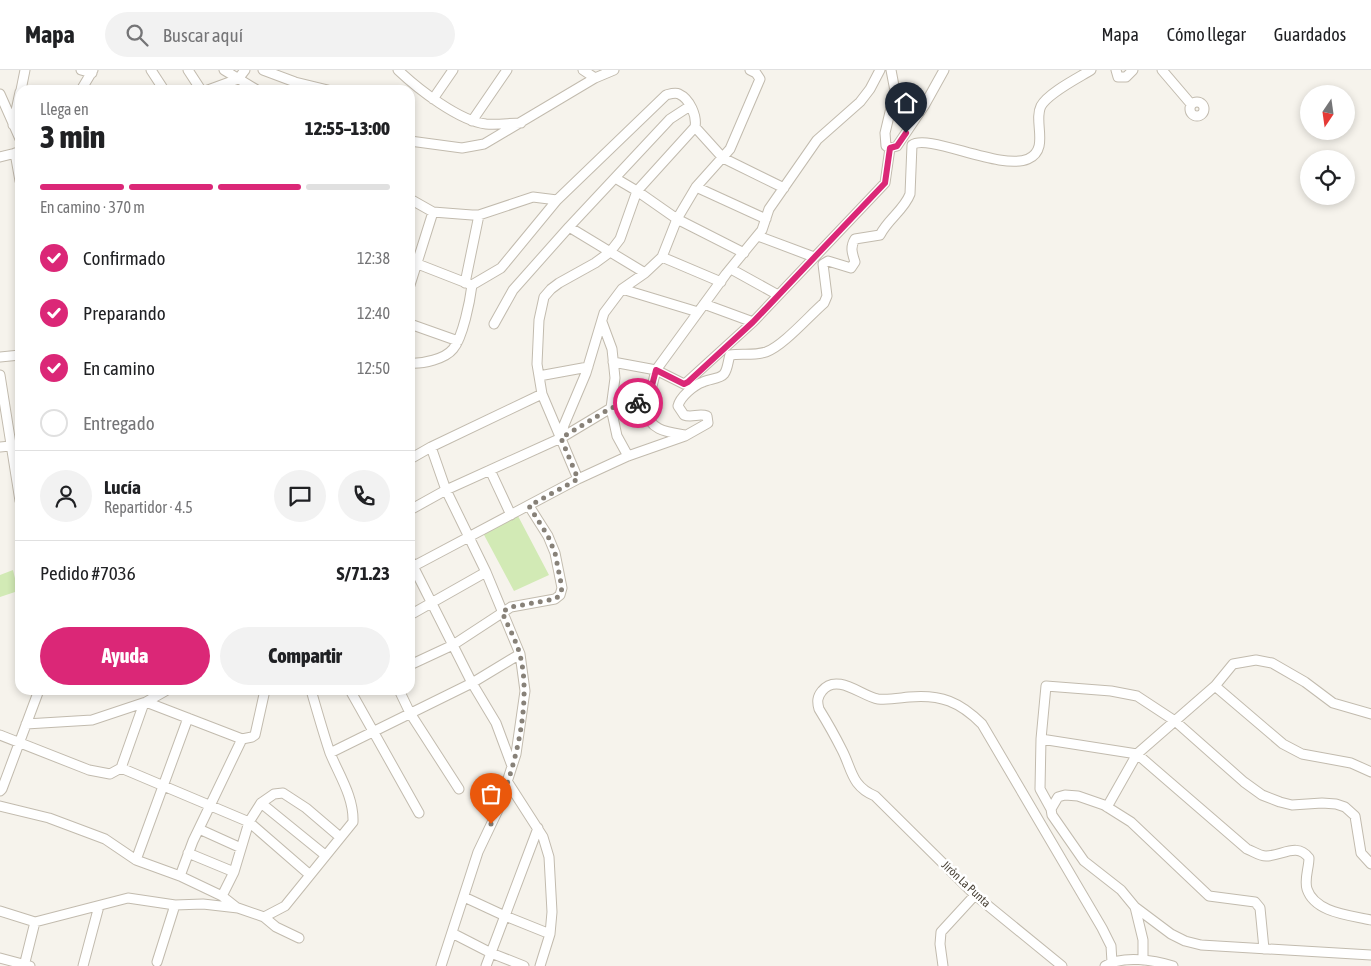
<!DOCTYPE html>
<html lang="es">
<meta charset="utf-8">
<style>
body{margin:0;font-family:"Asap Condensed",sans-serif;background:#f2f2f2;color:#202124;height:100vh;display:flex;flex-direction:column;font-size:19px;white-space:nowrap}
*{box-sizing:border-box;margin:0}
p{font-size:16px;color:#757577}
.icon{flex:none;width:28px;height:28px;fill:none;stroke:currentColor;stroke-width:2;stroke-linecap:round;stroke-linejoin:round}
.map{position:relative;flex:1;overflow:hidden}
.details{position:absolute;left:15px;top:15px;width:400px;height:610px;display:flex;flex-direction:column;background:#fff;border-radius:15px;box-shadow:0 2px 8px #0003}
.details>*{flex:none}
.needle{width:32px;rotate:193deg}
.tools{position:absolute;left:1300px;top:15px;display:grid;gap:10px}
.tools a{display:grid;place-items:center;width:55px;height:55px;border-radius:50%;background:#fff;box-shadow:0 2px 8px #0003;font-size:25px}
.pin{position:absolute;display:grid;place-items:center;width:42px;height:42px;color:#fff;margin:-51px -21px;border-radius:50% 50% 50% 0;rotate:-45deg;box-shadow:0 0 5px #0007}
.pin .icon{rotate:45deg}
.courier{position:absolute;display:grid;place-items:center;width:50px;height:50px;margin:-25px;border:4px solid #db2777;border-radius:50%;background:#fff;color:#222;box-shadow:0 1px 6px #0007}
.summary em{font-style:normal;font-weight:800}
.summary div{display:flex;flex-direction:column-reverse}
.summary{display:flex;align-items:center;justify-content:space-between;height:85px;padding:0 25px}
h1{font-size:32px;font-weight:800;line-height:38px}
.bar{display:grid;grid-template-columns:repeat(4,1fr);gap:8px 5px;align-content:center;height:60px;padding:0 25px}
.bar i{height:6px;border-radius:4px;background:#e0e0e0}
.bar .current{background:#db2777}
.bar p{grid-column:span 4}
.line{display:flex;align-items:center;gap:12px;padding:0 25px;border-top:1px solid #e0e0e0}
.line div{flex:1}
.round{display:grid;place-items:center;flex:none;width:52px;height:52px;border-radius:26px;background:#f2f2f2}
ol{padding:0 25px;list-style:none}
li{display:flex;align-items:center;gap:15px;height:55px}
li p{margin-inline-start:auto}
li .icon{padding:5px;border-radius:50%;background:#db2777;color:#fff;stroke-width:4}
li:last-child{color:#757577}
li i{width:28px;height:28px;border:2px solid #e0e0e0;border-radius:50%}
.cta{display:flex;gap:10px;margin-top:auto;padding:10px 25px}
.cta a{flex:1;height:58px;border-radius:30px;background:#db2777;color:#fff;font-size:20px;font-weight:800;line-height:58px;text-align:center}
.cta a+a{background:#f2f2f2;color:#202124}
header{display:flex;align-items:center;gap:30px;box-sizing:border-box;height:70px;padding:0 25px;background:#fff;border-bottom:1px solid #e0e0e0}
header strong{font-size:24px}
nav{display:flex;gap:28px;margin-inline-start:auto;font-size:18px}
.search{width:350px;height:45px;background:#f2f2f2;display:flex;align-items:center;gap:12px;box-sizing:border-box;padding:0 18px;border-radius:28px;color:#757577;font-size:19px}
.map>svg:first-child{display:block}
.green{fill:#d2eab5}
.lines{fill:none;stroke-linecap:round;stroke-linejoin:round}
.street-casing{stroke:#c2bbae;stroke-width:11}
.street{stroke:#fff;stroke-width:9}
.done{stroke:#878178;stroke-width:5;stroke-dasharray:0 9}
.route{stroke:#db2777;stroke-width:6}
.labels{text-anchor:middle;stroke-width:5;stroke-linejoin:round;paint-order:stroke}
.street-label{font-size:12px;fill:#4b4439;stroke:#fff}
</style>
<header>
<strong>Mapa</strong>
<div class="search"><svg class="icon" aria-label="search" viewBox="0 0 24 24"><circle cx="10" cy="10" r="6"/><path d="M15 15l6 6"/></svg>Buscar aquí</div>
<nav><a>Mapa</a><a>Cómo llegar</a><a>Guardados</a></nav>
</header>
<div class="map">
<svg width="1371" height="896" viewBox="0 0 1371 896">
<rect width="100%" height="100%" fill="#f6f3ec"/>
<path class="green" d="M518,446L549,505L514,521L483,463Z
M13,500L18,521L0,527V505Z"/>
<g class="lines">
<g class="street-casing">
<path id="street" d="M81,0L92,3
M151,0L164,20
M188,0L201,20
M224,0L257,20
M263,0L295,12L328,20
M398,0C418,19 459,51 486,54C498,55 510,53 521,53
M583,0L595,8
M891,0L895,21L885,63L886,76L890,78L897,76L924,36L944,0
M1116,0L1118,7H1126L1133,0
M1162,0L1191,34
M21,20L25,0
M81,20L93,0
M208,20L238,9L245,0
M0,24L20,69
M433,29L453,0
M1190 39a7 7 0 1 1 14 0a7 7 0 1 1-14 0Z
M472,51L507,0
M13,55L20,22
M695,57L723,88L784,118
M410,71L462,78L484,74L595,8L614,0
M15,83L20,111
M0,87L20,82
M615,108L637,121L677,149L744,183
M696,117L766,149
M410,129L433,142L472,145H479L533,127L557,130
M569,157L645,203
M758,166L814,187
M662,187L721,212
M410,191L469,214
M731,199L778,225
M465,213L479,145
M410,215L433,142
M472,215L501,198L557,130L666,25C670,24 675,22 679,24C690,29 697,46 695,57L637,121L620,169L610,182L595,193L559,213L551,219L544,227L539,250L537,294L542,324L578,409
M622,219L698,242
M704,234L753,252
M602,252L612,279L615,308L611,338L617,366L628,386
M410,254L458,271
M494,254L513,220L569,157L670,49L690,36
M0,287L20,285
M613,292L656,300L684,314L687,312L753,252L885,113L890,78
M410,293C423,294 445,289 453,279C463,267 470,231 472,215
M0,305L20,431
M539,306L588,297
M685,365C668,362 650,361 646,341L656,300L726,204L762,160L769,139L817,70L860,32L870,19L880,0
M561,368L564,355L586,303L604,243L622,219L645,203L662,187L677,149L696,117L730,79L760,9L756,3L750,0
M0,377L20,375
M431,377L446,420L486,502L520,584L525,621L516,684L498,740L478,782L441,896
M410,389L431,377L542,324
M490,400L511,445
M410,440L446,420L561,368L611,338L648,331
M410,490L472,613L496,653L512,696
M414,496L578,409L628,386L685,366L708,353L707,346C699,343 692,348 684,345L678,336C680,327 694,315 703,312C709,309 720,309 724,304C728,299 728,290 730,285C742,283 752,286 766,282C783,276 809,246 824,233L827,226L823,194L828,191L851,198L855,192C852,183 850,177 855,169L880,165C888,149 904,140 910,124L912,75C928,63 1001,101 1028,89C1050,79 1033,52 1041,36C1048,23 1078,8 1091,0
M410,545L486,502
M410,595L453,575L511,537L555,529L560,525L562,518L555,483L548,466L529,436
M1215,616L1283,674L1302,684L1351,693L1371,702
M350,620L419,743
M399,620L410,643L459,719
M146,632L242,669L252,667L255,665L265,620
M26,654L92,650L146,632L167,620
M0,665L89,700L110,704L121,698L249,752L310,805
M1041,669L1137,684L1247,779C1253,781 1259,786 1266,786C1282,786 1297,772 1309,788C1309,798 1304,809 1307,819C1315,843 1350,845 1371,850
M330,683L472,613L520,584
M121,698L144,633
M507,711L543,767L549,787L552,842L550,864L540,896
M0,721L2,719L39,620
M261,733L325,785
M0,736L49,748L105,769L136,790L180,806L222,826L236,837
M1107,737L1137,684L1215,616L1233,594L1256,590L1272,593L1305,612L1333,633L1371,644
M1051,739L1040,719L1041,669L1046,616L1111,621L1137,626L1175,651L1244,712L1262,725L1280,732L1292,735L1322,733L1336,734L1345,737L1355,746L1361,783L1371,794
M199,759L241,778
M188,783L234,802
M136,790L188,648
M180,806L193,771L242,669
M222,826L234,802L249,752L261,733L274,724L283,723L306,738L340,767
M464,827L505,846L550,864
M1135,837L1171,864L1185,871L1201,875L1371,885
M0,841L35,852L128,828L175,835L203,834L238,838L264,847L285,836L353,752C354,727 339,705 330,683C323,662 317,641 311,620
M264,847L276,857L299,868
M452,863L491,883L524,896
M0,888L30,896
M1143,890V870L1135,837L1121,820L1084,791L1052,745L1051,739L1058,727L1065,725L1078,726L1104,735L1131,752L1209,826L1255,832L1260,838L1264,879
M157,892L175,835
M24,896L35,852
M83,896L99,836
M486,896L538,758
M943,896L940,874L941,862L975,825
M1062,896L975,825L875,726C851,716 852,699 842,680C835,666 827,652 819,639C817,632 817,627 822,621C837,602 863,627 878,629C889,630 899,628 909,627C941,624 960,632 982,654L1102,858L1111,876L1112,892
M1105,896C1123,885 1154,890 1173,896"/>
</g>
<use href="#street" class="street"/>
</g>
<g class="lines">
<path class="done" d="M491,754C513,708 533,635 520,585C516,570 508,556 502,542L511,537L555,529L560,525L562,518L555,483L548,466L529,436L578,409L561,368L611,338L638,333"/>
<path class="route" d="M638,333L648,331L656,300L684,314L688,312L753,252L885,113L890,78L897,76L906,63"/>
</g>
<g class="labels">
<g class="street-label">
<text transform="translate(966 814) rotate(43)" y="4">Jirón La Punta</text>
</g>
</g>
</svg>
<div class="tools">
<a><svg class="needle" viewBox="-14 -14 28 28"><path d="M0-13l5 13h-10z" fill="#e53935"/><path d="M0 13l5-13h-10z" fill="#757577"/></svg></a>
<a><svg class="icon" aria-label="locate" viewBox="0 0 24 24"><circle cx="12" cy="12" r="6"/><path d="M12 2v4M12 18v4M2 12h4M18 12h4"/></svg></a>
</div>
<div class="pin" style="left:491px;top:754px;background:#ea580c"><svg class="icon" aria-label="bag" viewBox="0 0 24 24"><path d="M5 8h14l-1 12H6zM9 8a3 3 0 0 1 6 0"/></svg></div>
<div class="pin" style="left:906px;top:63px;background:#1f2937"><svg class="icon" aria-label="home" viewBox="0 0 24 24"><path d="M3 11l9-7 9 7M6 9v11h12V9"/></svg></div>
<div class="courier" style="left:638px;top:333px"><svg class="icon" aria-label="bike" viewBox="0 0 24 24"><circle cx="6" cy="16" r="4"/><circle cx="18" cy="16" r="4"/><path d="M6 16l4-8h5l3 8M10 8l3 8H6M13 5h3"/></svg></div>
<section class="details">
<div class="summary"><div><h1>3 min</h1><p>Llega en</p></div><em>12:55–13:00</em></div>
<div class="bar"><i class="current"></i><i class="current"></i><i class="current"></i><i></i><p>En camino · 370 m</p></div>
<ol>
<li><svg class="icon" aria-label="check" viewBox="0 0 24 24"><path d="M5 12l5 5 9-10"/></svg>Confirmado<p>12:38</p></li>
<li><svg class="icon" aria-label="check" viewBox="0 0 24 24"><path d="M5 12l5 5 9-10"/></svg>Preparando<p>12:40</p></li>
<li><svg class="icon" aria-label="check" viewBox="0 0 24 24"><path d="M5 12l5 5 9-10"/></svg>En camino<p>12:50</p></li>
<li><i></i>Entregado</li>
</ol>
<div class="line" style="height:90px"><a class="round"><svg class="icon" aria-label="person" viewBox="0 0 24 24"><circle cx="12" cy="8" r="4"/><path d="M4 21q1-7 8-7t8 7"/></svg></a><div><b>Lucía</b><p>Repartidor · 4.5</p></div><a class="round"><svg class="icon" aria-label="chat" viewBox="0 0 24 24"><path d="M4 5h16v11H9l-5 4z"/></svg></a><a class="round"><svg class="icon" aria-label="phone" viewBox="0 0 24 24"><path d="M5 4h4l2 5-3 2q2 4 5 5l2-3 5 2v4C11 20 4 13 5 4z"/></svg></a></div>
<div class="line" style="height:65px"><div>Pedido #7036</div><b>S/71.23</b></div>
<div class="cta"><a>Ayuda</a><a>Compartir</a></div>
</section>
</div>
